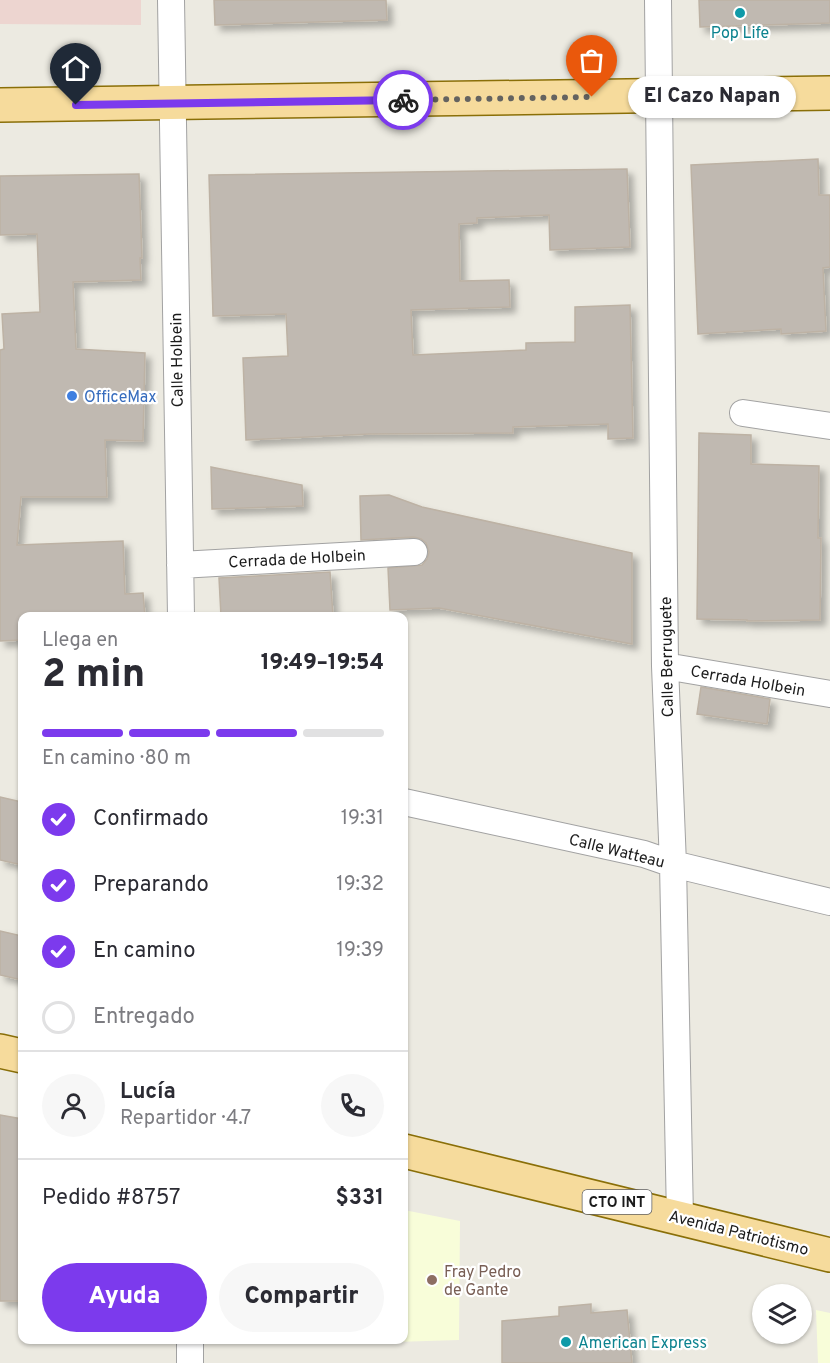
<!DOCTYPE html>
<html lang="es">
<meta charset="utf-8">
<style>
body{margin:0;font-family:Overpass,sans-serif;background:#f7f7f7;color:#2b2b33;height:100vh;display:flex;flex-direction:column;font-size:22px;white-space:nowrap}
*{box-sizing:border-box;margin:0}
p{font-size:20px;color:#7c7c81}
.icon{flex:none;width:33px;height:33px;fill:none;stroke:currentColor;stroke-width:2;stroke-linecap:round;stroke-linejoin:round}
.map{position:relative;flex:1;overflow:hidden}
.sheet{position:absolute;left:18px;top:612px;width:390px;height:732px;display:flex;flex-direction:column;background:#fff;border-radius:12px;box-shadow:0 2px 4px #0004}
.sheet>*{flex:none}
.buttons{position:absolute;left:752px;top:1284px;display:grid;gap:12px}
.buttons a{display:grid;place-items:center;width:60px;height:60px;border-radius:50%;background:#fff;box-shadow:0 2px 4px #0004;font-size:30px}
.pin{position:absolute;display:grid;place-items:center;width:51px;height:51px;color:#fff;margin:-62px -26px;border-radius:50% 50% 50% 0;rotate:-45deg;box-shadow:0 0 6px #0007}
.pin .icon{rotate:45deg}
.courier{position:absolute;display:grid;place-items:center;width:60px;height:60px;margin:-30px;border:4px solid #7c3aed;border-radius:50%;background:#fff;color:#222;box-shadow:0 2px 8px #0007}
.bubble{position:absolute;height:42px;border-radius:21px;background:#fff;box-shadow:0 2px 4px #0004;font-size:20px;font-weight:800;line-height:42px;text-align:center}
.summary em{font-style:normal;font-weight:800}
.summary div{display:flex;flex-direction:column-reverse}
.summary{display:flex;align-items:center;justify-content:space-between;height:102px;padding:0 24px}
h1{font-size:39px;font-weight:800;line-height:45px}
.bar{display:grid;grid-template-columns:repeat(4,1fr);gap:9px 6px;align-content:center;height:72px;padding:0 24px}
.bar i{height:8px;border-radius:4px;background:#e1e1e2}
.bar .on{background:#7c3aed}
.bar p{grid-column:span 4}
.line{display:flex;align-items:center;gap:15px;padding:0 24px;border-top:2px solid #e1e1e2}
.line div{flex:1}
.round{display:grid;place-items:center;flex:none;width:63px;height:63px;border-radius:32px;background:#f7f7f7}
ol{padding:0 24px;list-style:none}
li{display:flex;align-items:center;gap:18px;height:66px}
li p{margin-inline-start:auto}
li .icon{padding:6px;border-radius:50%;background:#7c3aed;color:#fff;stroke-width:4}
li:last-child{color:#7c7c81}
li i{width:33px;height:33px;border:3px solid #e1e1e2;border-radius:50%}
.action{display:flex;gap:12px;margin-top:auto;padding:12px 24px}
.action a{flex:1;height:69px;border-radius:36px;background:#7c3aed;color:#fff;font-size:24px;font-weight:800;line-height:69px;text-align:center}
.action a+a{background:#f7f7f7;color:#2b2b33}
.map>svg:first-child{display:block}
.commercial{fill:#edd5d0}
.education{fill:#f8fdd9}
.building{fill:#c0b9b1;stroke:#bdb2a4;stroke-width:1.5;filter:url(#shadow)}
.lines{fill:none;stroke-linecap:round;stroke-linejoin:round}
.street-casing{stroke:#a2a2a2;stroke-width:28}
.primary-casing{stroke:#8a6f08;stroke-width:36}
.street{stroke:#fff;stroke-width:26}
.primary{stroke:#f6db9c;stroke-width:33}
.done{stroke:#646360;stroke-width:6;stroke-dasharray:0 10.8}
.route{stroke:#7c3aed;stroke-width:8}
.culture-dot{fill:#0f9aa8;stroke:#fff;stroke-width:2}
.shop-dot{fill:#3f7fe0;stroke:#fff;stroke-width:2}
.education-dot{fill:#8d6e63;stroke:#fff;stroke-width:2}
.labels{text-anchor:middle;stroke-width:4.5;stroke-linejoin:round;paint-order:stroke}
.shield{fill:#fff;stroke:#5f5f5f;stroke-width:1.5}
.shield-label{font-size:15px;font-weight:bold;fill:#1b1b1b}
.culture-label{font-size:16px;fill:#0d838f;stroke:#fff}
.street-label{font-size:16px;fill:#1b1b1b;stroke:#fff}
.shop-label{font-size:16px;fill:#366cbe;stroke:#fff;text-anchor:start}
.education-label{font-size:16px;fill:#785e54;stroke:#fff;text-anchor:start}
</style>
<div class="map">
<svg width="830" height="1363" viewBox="0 0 830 1363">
<defs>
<filter id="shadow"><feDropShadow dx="5.5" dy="5.5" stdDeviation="3" flood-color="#0004"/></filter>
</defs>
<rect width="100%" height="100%" fill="#eceae1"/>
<path class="commercial" d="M0,0H141V25L0,24Z"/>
<path class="education" d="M404,1210L460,1221L459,1340L363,1343V1340H404Z
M816,1310L830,1313V1363H818Z"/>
<path class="building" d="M214,0H386L387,20L215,25Z
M699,0H830V23L700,27Z
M818,159L819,195H830V267L823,268L826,331L781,334V329L698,334L691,165Z
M627,169L630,247L550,250L549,215L477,218V223L459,224L460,281L509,280L510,307L411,310L413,355L526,350V343L575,342V307L630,305L633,438L608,439V424L513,427V433L369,434L246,440L243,358L288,356L286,314L213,316L209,175Z
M139,174L142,258H140L141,280L73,282L76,349L145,353L143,441L105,440L107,497H21L17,545L123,541L125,594L143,593L145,616H22V640L0,641V350L4,349L2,314L40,312L37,234L0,235V176Z
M699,433L751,435V464L819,466L818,538H821L820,620L747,621V620L697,619Z
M211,467L302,485L303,506L212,509Z
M389,495L422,507L632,553V644L439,608L390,610L388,568L422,565L427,559L429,552L426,543L421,539L414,537L361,540L360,496Z
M330,572L333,616H221L219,578Z
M701,687L770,699L767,724L697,714Z
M0,797L22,802V865L0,860Z
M0,931L22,936V980L0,975Z
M0,1115L22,1119V1301H0Z
M591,1304V1313L627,1310L632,1363H502V1321L559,1316V1307Z"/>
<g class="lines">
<g class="street-casing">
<path id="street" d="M171,0L181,616
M658,0L665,666L673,864L680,1218
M743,413L830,426
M180,565L414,552
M665,666L830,694
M404,802L644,854L673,864L830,902
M190,1340V1363"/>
</g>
<g class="primary-casing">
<path id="primary" d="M0,105L830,93
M0,1051L22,1056
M404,1151L830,1255"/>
</g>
<use href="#street" class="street"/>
<use href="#primary" class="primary"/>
</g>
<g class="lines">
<path class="done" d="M403,100L592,97"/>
<path class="route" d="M76,105L403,100"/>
</g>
<g class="culture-dot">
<circle cx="740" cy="13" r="6"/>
<circle cx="566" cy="1342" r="6"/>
</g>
<circle class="shop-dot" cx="72" cy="396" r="6"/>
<circle class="education-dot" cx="432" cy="1280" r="6"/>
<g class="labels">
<rect class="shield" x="582.5" y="1190" width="69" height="24" rx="4.5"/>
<g class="shield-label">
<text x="617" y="1207">CTO INT</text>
</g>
<g class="culture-label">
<text x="740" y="38">Pop Life</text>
<text x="578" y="1348" text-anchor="start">American Express</text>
</g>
<g class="street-label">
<text transform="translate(176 360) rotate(-91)" y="6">Calle Holbein</text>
<text transform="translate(297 558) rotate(-3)" y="6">Cerrada de Holbein</text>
<text transform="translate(666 657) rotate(-91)" y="6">Calle Berruguete</text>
<text transform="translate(748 680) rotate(10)" y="6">Cerrada Holbein</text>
<text transform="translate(617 850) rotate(14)" y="6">Calle Watteau</text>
<text transform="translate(739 1232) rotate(14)" y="6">Avenida Patriotismo</text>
</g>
<g class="shop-label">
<text x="84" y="402">OfficeMax</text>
</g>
<g class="education-label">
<text x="444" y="1277">Fray Pedro<tspan x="444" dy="18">de Gante</tspan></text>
</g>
</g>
</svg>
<div class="buttons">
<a><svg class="icon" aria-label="layers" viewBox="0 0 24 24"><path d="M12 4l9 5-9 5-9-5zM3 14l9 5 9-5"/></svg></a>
</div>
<div class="pin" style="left:592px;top:97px;background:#ea580c"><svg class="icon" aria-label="bag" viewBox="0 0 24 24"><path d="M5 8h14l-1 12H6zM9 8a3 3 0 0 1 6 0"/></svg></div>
<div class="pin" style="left:76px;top:105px;background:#1f2937"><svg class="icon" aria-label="home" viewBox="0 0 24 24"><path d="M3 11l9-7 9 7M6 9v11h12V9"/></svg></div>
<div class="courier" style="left:403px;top:100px"><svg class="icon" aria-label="bike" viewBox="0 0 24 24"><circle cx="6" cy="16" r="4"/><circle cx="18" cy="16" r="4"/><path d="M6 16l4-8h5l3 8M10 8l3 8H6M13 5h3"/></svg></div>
<div class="bubble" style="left:628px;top:76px;width:168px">El Cazo Napan</div>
<section class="sheet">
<div class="summary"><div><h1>2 min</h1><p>Llega en</p></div><em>19:49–19:54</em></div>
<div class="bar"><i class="on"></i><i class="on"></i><i class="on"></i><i></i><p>En camino · 80 m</p></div>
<ol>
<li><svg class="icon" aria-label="check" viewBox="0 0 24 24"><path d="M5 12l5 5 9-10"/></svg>Confirmado<p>19:31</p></li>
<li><svg class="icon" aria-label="check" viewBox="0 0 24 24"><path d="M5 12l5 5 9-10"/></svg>Preparando<p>19:32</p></li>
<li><svg class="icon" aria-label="check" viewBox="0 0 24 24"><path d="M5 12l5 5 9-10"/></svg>En camino<p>19:39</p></li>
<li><i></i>Entregado</li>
</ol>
<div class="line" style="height:108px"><a class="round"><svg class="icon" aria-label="person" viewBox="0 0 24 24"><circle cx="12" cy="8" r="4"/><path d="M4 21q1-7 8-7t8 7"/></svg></a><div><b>Lucía</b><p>Repartidor · 4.7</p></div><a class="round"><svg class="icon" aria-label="phone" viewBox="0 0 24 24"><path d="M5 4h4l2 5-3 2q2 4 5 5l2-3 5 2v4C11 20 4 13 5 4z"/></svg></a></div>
<div class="line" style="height:78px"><div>Pedido #8757</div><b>$331</b></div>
<div class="action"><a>Ayuda</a><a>Compartir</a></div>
</section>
</div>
